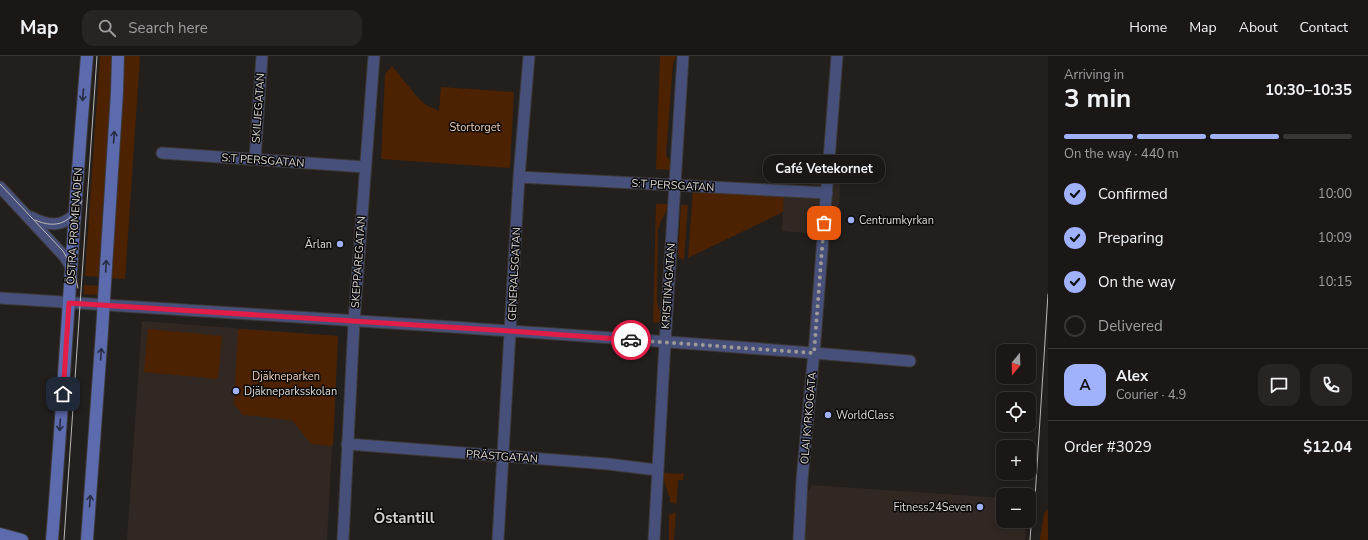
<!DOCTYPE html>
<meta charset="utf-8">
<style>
body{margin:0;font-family:"Nunito Sans",sans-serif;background:#272423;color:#f1f3f6;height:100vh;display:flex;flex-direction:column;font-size:15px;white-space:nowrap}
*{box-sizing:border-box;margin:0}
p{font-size:13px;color:#9f9fa1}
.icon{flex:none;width:22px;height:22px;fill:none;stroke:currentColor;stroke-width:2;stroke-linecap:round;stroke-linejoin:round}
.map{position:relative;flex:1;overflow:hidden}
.side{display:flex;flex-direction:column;background:#1a1716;width:320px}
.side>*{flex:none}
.needle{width:26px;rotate:199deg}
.controls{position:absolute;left:996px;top:288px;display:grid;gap:8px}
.controls a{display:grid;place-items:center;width:40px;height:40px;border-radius:8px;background:#1a1716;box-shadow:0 2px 10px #0003,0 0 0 1px #383635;font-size:20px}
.pin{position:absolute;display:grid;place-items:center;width:34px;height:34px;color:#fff;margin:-17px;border-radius:8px;box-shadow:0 2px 6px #0006}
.courier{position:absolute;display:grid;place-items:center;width:40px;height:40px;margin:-20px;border:3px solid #e11d48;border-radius:50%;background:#fff;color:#222;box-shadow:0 1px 5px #0007}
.bubble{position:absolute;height:28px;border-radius:12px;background:#1a1716;box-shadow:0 2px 10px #0003,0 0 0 1px #383635;font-size:13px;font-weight:700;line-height:28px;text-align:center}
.head em{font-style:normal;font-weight:700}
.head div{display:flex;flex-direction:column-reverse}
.head{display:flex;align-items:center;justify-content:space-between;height:68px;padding:0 16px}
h1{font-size:26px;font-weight:700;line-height:30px}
.bar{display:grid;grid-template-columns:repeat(4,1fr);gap:6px 4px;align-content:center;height:48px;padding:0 16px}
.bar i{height:5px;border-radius:3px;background:#383635}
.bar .current{background:#a1b2fd}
.bar p{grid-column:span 4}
.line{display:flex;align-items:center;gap:10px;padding:0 16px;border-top:1px solid #383635}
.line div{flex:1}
.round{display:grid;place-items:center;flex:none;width:42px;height:42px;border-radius:12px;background:#272423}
ol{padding:0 16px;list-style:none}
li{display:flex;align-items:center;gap:12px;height:44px}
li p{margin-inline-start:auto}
li .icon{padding:4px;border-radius:50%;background:#a1b2fd;color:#111;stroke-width:4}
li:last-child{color:#9f9fa1}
li i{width:22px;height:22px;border:2px solid #383635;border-radius:50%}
header{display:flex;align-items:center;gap:24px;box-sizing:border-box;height:56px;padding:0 20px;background:#1a1716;border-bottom:1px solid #383635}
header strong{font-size:19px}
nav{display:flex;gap:22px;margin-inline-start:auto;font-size:14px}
.search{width:280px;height:36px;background:#272423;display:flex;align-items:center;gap:10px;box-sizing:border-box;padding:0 14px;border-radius:12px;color:#9f9fa1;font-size:15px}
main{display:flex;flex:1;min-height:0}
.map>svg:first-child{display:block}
.built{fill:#312823}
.green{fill:#4d2201}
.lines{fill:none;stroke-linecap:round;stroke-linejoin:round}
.street-casing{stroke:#3d3937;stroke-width:13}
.secondary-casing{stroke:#3d3937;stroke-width:14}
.street{stroke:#47507a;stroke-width:11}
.secondary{stroke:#5c6aae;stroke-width:12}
.tram{stroke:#bbb8b7;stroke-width:1}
.oneway{stroke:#272c43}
.done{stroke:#9c9997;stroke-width:4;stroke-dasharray:0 7.2}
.route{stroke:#e11d48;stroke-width:5}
.poi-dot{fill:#a1b2fd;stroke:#0b0a09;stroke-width:1.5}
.labels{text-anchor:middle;stroke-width:3;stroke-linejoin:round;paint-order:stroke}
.street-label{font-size:11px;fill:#dddad9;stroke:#0b0a09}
.park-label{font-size:11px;fill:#f2cdb7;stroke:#0b0a09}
.poi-label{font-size:11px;fill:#dddad9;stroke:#0b0a09;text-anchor:start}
.district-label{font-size:15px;font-weight:bold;fill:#d4cfcc;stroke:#0b0a09}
</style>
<header>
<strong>Map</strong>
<div class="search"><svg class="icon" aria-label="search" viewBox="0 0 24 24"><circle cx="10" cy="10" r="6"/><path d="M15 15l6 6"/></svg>Search here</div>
<nav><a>Home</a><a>Map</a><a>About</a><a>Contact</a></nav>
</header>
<main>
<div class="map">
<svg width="1048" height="484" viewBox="0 0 1048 484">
<rect width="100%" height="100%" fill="#231f1d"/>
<path class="built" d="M814,113L841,115L839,150H831L829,179L782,175L784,128L813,129Z
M142,265L338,280L327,484H127Z
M812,429L1003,442V465H1027L1025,484H805L808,436Z"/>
<path class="green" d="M100,0H115L102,221L85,220Z
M120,0H140L125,223L109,222Z
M660,0H676L673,8L666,99L672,107L671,114L656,113Z
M392,10L418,42L426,49L439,55L441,31L514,36L510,112L381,103L385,18Z
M693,135L784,141L783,156L688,202Z
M656,148H668C667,158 660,164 658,174L657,245L661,260L660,266L653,267Z
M681,149H688L684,204L679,202L678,196Z
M84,229L102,230L99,239L84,238Z
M148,273L222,280L218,323L144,316Z
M238,273L338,280L333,390L311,388L292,364L243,359L234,348Z
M664,417L684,418L683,424H678L674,484H669V459L676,456V448L670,446V443L664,425Z
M1048,453V484H1040L1044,457Z"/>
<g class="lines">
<g class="street-casing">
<path id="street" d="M162,97L365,111
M255,103L262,0
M519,121L827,137
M0,131L65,201L70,209
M31,161C46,169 60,172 74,159
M0,242C303,262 607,279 910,305
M347,388L608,408L657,414
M343,484L354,266L374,0
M498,484L519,121L529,0
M654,484L665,287L683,0
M799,484L802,424L815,285L837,0"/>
</g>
<g class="secondary-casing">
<path id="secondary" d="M0,478L22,484
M52,484C65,323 73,161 87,0
M87,484L102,275L117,36L118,0"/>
</g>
<use href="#street" class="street"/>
<use href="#secondary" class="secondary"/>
<path class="tram" d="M0,128L63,195L74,215L78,232
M35,164C57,174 72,166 82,145
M64,484L97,0
M1030,484L1032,457L1035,442L1048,238"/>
</g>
<defs><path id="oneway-shaft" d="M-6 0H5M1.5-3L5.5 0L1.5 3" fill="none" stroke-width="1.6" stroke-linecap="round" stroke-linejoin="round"/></defs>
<g class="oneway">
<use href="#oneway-shaft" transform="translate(83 39) rotate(95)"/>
<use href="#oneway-shaft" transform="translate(114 81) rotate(-86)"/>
<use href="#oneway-shaft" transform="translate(106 210) rotate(-87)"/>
<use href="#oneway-shaft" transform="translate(101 298) rotate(-86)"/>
<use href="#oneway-shaft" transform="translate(60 369) rotate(94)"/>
<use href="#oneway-shaft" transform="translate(90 445) rotate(-86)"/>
</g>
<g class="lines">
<path class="done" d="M631,284L814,297L824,167"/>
<path class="route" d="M63,338L69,247L510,275L631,284"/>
</g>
<g class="poi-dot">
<circle cx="851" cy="164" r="4"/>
<circle cx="340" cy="188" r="4"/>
<circle cx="236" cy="335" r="4"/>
<circle cx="828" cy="359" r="4"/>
<circle cx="980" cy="451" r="4"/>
</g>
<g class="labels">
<g class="street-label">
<text transform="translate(258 52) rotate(-86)" y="4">SKILJEGATAN</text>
<text transform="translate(263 104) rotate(4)" y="4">S:T PERSGATAN</text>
<text transform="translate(673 129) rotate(3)" y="4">S:T PERSGATAN</text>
<text transform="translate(74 170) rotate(-86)" y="4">ÖSTRA PROMENADEN</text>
<text transform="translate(358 206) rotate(-86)" y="4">SKEPPAREGATAN</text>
<text transform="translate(514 218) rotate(-87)" y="4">GENERALSGATAN</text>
<text transform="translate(668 230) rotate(-86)" y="4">KRISTINAGATAN</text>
<text transform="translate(808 362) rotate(-85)" y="4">OLAI KYRKOGATA</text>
<text transform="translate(502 400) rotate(4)" y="4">PRÄSTGATAN</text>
</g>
<g class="park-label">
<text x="475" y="75">Stortorget</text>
<text x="286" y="324">Djäkneparken</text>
</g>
<g class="poi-label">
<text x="859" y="168">Centrumkyrkan</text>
<text x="332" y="192" text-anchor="end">Ärlan</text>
<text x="244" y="339">Djäkneparksskolan</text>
<text x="836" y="363">WorldClass</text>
<text x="972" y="455" text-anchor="end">Fitness24Seven</text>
</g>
<g class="district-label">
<text x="404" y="467">Östantill</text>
</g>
</g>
</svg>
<div class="controls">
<a><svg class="needle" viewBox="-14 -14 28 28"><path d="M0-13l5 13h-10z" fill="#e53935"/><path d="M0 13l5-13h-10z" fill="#9f9fa1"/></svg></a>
<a><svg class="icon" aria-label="locate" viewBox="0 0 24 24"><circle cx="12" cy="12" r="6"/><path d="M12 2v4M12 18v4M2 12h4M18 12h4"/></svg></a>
<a>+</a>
<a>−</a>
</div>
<div class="pin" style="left:824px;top:167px;background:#ea580c"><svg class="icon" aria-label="bag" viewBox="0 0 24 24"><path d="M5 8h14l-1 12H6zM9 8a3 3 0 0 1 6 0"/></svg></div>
<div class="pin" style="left:63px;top:338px;background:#1f2937"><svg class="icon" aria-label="home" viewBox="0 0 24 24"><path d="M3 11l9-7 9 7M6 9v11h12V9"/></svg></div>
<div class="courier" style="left:631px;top:284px"><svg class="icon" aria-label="car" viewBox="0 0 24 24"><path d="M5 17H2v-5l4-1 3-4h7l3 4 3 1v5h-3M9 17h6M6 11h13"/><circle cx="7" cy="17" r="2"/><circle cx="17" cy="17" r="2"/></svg></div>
<div class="bubble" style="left:763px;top:99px;width:122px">Café Vetekornet</div>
</div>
<section class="side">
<div class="head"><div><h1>3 min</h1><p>Arriving in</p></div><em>10:30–10:35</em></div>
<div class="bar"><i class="current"></i><i class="current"></i><i class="current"></i><i></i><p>On the way · 440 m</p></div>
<ol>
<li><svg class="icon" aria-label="check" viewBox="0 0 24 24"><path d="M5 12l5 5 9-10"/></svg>Confirmed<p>10:00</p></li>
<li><svg class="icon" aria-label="check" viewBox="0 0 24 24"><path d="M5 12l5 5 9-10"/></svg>Preparing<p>10:09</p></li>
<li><svg class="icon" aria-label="check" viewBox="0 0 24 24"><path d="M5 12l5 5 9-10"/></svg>On the way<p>10:15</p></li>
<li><i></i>Delivered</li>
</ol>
<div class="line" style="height:72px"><b class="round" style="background:#a1b2fd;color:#111">A</b><div><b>Alex</b><p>Courier · 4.9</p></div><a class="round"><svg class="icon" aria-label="chat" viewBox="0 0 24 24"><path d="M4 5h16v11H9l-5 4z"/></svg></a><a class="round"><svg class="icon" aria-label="phone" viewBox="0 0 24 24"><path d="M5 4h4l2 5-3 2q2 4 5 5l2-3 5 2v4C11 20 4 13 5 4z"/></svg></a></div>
<div class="line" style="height:52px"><div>Order #3029</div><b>$12.04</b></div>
</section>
</main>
